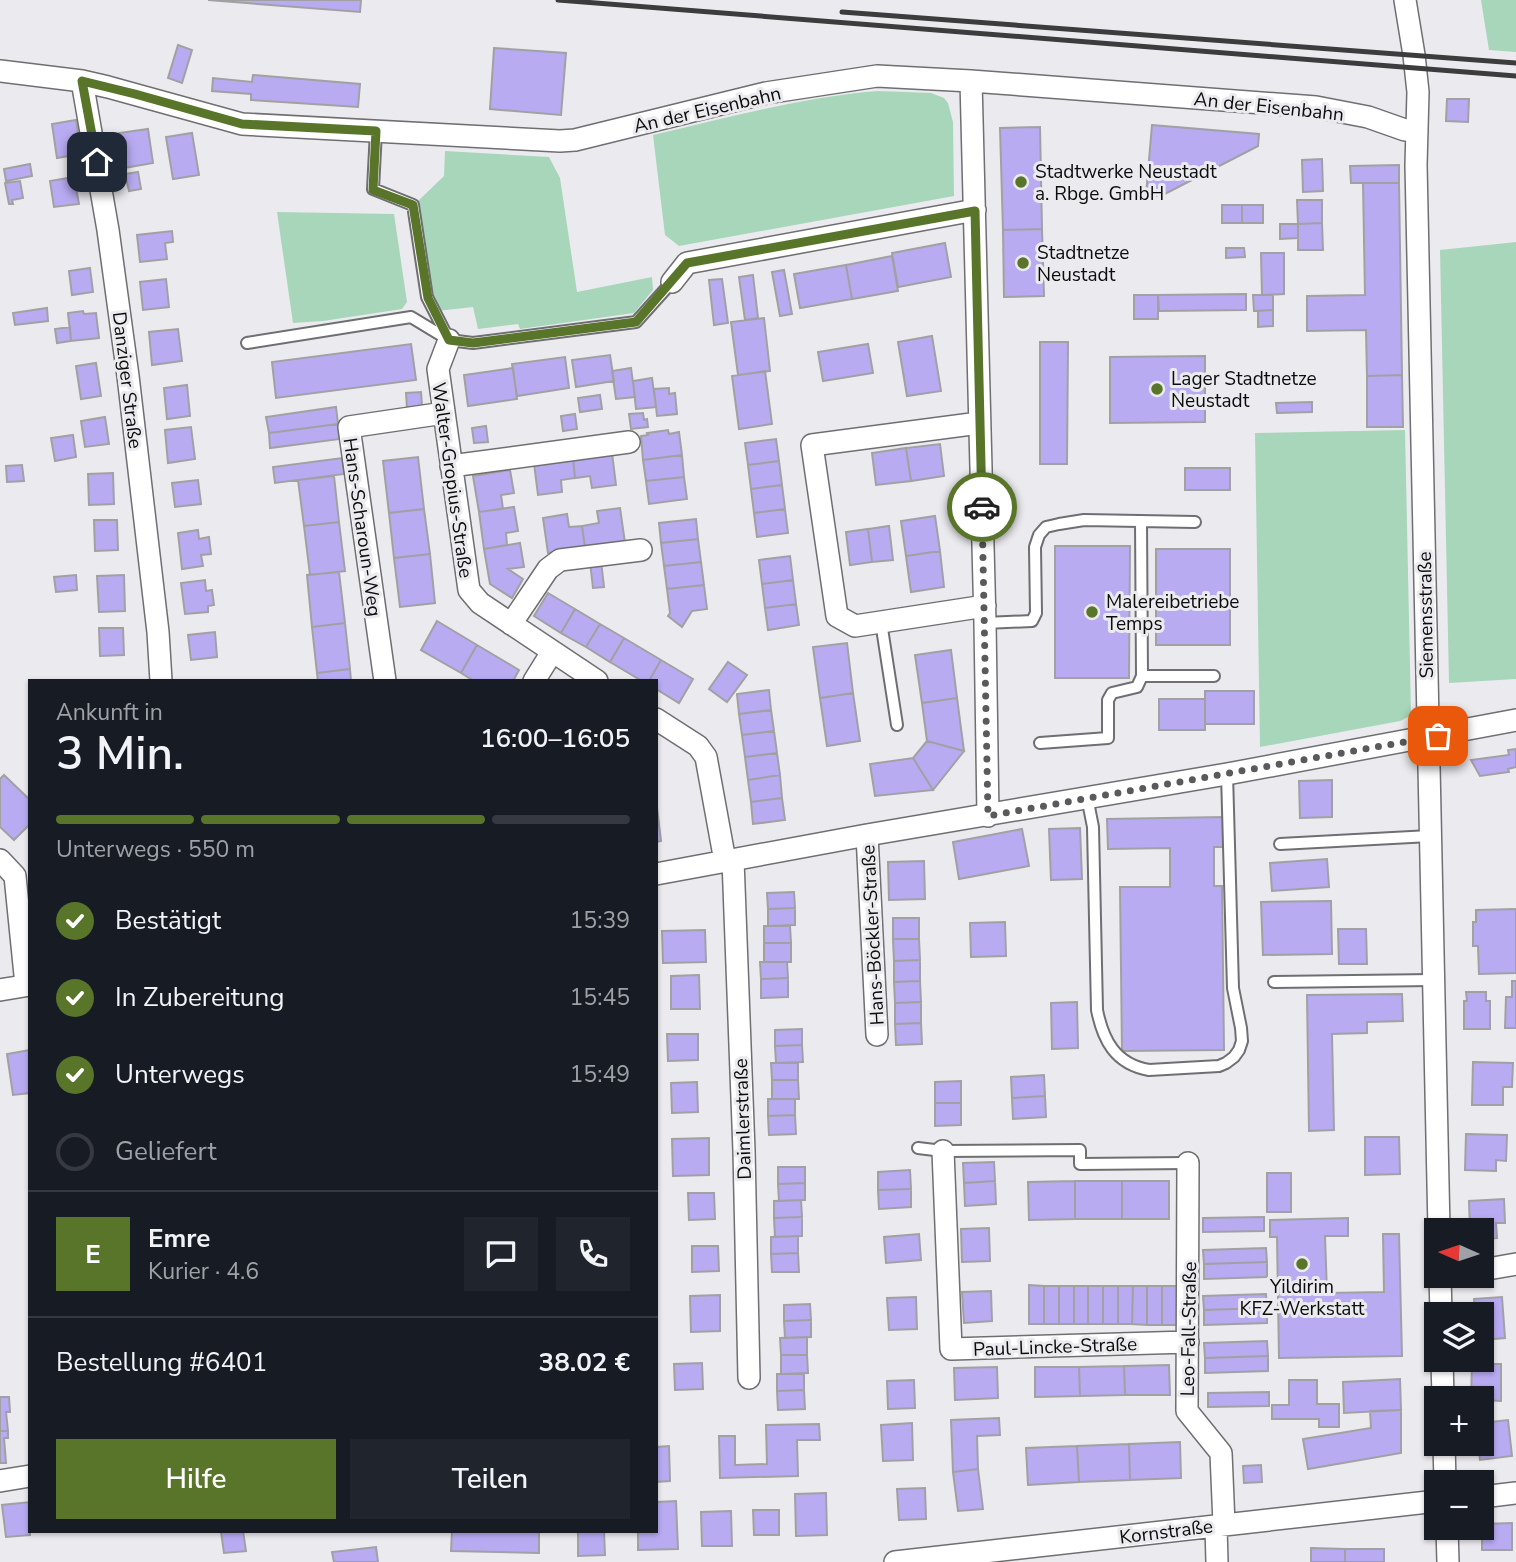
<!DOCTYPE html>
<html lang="de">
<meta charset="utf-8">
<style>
body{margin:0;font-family:"Nunito Sans",sans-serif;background:#20242c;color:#f1f3f6;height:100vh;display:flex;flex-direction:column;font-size:26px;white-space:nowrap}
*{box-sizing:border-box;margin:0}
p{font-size:23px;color:#9ea1a6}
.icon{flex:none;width:38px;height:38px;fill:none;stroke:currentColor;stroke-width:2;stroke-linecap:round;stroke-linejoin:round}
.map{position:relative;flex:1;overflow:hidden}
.sheet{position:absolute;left:28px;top:679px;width:630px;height:854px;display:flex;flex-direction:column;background:#171b24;border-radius:0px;box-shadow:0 2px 5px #0004}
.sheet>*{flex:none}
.needle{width:46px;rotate:273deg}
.tools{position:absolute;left:1424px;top:1218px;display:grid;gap:14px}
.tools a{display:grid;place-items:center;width:70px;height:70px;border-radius:0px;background:#171b24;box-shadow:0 2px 5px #0004;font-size:35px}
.pin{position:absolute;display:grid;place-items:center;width:60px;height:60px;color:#fff;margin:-30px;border-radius:14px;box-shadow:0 4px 10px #0006}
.courier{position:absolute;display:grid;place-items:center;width:70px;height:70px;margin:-35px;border:5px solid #58752a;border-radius:50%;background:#fff;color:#222;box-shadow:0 2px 9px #0007}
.overview em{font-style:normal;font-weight:600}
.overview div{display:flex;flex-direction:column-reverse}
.overview{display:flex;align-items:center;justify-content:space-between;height:119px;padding:0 28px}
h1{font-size:46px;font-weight:600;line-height:52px}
.bar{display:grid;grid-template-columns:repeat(4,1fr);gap:10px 7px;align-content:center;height:84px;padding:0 28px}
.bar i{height:9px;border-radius:5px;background:#363941}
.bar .active{background:#58752a}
.bar p{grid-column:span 4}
.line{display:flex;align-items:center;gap:18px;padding:0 28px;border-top:2px solid #363941}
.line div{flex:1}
.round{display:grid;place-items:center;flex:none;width:74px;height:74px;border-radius:0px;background:#20242c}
ol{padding:0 28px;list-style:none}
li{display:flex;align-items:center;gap:21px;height:77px}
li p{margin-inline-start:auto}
li .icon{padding:7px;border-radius:50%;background:#58752a;color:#fff;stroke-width:4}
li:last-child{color:#9ea1a6}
li i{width:38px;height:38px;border:4px solid #363941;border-radius:50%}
.primary-button{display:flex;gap:14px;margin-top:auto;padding:14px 28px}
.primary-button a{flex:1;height:80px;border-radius:0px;background:#58752a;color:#fff;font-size:28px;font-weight:600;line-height:80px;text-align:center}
.primary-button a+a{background:#20242c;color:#f1f3f6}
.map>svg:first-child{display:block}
.green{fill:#a7d6ba}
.building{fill:#b9abf2;stroke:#a1a1a4;stroke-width:2}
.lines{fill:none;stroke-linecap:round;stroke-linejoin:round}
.service-casing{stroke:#6f6f72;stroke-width:14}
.minor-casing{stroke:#6f6f72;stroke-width:24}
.service{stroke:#fff;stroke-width:10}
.minor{stroke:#fff;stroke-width:21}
.rail{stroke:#3c3c3d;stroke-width:5}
.done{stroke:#5a5a5c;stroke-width:7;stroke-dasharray:0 12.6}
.route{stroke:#58752a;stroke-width:9}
.poi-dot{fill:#58752a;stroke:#ebebef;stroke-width:2.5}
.labels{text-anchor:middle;stroke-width:6;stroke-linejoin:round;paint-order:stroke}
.street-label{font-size:19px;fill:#0c0c0d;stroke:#ebebef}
.poi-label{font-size:19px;fill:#0c0c0d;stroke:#ebebef;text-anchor:start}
</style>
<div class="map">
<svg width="1516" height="1562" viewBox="0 0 1516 1562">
<rect width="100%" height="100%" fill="#ebebef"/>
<path class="green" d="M1481,0H1516V52L1489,50Z
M878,91L931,93L944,98L948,103L953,122L954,196L679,246L665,235L653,135C727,118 802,97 878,91Z
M445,151L549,157L560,178L577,292L652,277L653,290L634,313L520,329L518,324L478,329L473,307L437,311L431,297L417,202L444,176Z
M277,212L394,214L407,302L402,309L323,321L293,323Z
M1516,242V679L1449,683L1440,250Z
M1405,430L1411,714L1408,717L1400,721L1260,747L1255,433Z"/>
<path class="building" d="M208,0H361L360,12Z
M178,45L192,50L182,83L168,78Z
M494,48L566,53L561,115L490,109Z
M253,75L360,84L358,107L251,100V94L212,91L213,78L252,82Z
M1447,99H1469L1468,122L1446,121Z
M76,120L81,154L57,158L52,124Z
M1152,125L1259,134L1258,146L1161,196L1146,195Z
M1040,127L1042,229L1003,230L1000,128Z
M148,129L153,163L124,168L119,133Z
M192,133L199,175L173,179L166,137Z
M1322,159L1323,191L1303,192L1302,160Z
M30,164L32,176L6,181L4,169Z
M1399,165V183H1351L1350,166Z
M138,172L141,189L129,191L125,174Z
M74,177L79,204L54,207L50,181Z
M20,181L23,198L12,200L13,204H9L5,183Z
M1363,183H1399L1402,375L1367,376L1366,330L1307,331V296L1365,295Z
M1297,200H1322V223L1298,224Z
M1222,205H1242V223H1222Z
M1242,205H1263V223H1242Z
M1322,223L1323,250H1298V224Z
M1280,224H1298V238L1280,239Z
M1042,229L1044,296L1004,297L1003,230Z
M172,231L173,242L165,243L167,259L140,262L137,235Z
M945,243L951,277L898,287L892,253Z
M1226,248H1244L1245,257L1226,258Z
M1261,253H1284V294L1262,295Z
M892,256L898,291L852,299L846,265Z
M846,265L852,299L800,308L794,274Z
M90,268L93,292L72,295L69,271Z
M784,270L792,314L780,316L772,272Z
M753,275L758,318L745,320L739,277Z
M166,279L169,307L143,310L140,282Z
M722,279L728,323L714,325L709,280Z
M1246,294V310L1159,311L1158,295Z
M1134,295H1158V319H1134Z
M1253,295H1273V310L1254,311Z
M47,308L48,321L15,325L13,313Z
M1273,310V326L1258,327V311Z
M83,311L84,314L96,313L99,338L71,341L68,313Z
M764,318L770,371L738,375L731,322Z
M70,327L71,341L57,343L55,329Z
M178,329L182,361L152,365L149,332Z
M932,336L941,391L907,396L898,342Z
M1040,342H1068L1067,464H1040Z
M411,344L416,380L276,398L272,362Z
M868,344L873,373L823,381L818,352Z
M610,355L614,381L576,387L572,360Z
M1205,356V422L1110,423V357Z
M565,357L569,388L517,396L512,364Z
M96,363L101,396L81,399L76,366Z
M513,368L517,399L468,406L464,375Z
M631,368L635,397L616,399L612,371Z
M765,371L772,424L739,429L732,376Z
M1402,375L1403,427H1367V376Z
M652,378L656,407L636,409L633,381Z
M187,385L190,416L167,419L164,388Z
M669,388V394L675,393L677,414L657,416L654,389Z
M421,392L422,406L407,408L406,393Z
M600,395L602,409L580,412L578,398Z
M1312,402V412L1277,413L1276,403Z
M336,407L338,424L269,433L266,417Z
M643,413L644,420L647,419L648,427L631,429L629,414Z
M575,414L577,429L563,431L561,416Z
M105,417L109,444L85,447L81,421Z
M338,424L340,439L270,448L269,433Z
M486,426L488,442L474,443L472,428Z
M191,427L195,459L168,463L165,430Z
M668,430L669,434L679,432L682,455L643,460L641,436L648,435L647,433Z
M73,435L76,457L55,461L51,438Z
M776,439L779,461L748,465L745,443Z
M940,444L944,476L911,481L906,448Z
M906,448L911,481L876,485L872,453Z
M612,453L616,485L592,488L590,476L575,478L573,458Z
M682,455L684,477L646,481L643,460Z
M418,457L424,509L389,513L383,461Z
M342,458L344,474L275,483L273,467Z
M573,458L575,478L561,480L562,492L538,495L534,463Z
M779,461L782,485L751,489L748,465Z
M22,465L24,481L7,482L6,466Z
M1185,468H1230V490H1185Z
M510,470L514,493L501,495L503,509L479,512L473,476Z
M113,473L114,504L89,505L88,474Z
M334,476L339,522L304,526L298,480Z
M684,477L687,499L649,504L646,481Z
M198,480L201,504L175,507L172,483Z
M782,485L785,509L754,513L751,489Z
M514,507L518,531L506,533L507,545L484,549L479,512Z
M620,508L625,543L585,548L582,526L599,523L597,511Z
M424,509L430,554L394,558L389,513Z
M785,509L788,533L757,537L754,513Z
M567,514L569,527L582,526L585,548L548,553L543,518Z
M935,516L940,551L906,556L901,521Z
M696,519L698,539L661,543L659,523Z
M94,520H117L118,550L95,551Z
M339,522L345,571L310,575L304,526Z
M889,526L893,560L872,562L868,529Z
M868,529L872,562L850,565L846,532Z
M198,530L199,539L209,537L211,554L201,555L203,566L182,569L178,533Z
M698,539L701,562L664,566L661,543Z
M520,543L524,567L508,569L523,579L512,598L490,584L484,549Z
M1055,546H1130L1129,678H1055Z
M1156,549H1230V645H1156Z
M940,551L944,587L911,592L906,556Z
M430,554L435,603L400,607L394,558Z
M790,556L793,580L762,584L759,560Z
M601,561L604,587L593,588L590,562Z
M701,562L704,585L667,589L664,566Z
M339,572L345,623L312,627L307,575Z
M76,575L77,590L56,592L54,577Z
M124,575L125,611L99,612L97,576Z
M205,580L206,591L212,590L214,605L208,606V612L185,614L181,583Z
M793,580L796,604L765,608L762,584Z
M704,585L707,609L692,611L682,627L668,616L670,613L667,589Z
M548,593L575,609L561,633L534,616Z
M796,604L799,625L768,630L765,608Z
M575,609L600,624L586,647L561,633Z
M437,621L477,645L461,673L421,650Z
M345,623L350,669L317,673L312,627Z
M600,624L624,638L610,662L586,647Z
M99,628H123L124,655L100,656Z
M215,632L217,657L191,660L188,635Z
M624,638L661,660L649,681H642L610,662Z
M847,643L853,693L820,698L813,647Z
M477,645L519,670L513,681H474L461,673Z
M951,650L957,698L922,703L915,655Z
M661,660L693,679L679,703L656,689V681H649Z
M728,662L747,675L727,702L709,689Z
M350,669L351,681H318L317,673Z
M769,690L771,710L739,714L737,694Z
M1205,691H1254V724H1205Z
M853,693L860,741L827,746L820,698Z
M957,698L964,751L927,741L922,703Z
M1159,699H1205V730H1159Z
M771,710L774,731L742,735L739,714Z
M774,731L777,753L745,757L742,735Z
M927,741L964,751L933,790L913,758Z
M1516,749V767L1508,769L1509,772L1480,776L1471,760L1509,755L1508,750Z
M777,753L780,775L748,780L745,757Z
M913,758L933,790L875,796L870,764Z
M4,775L30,800V824L14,840L0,827V779Z
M780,775L782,798L751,802L748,780Z
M1332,780V817L1300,818L1299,781Z
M782,798L785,820L753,824L751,802Z
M656,799L661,841L656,842Z
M1223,817V847H1214V886H1222L1224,1050L1122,1051L1120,887H1170V848L1108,849L1107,819Z
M1080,828L1082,879L1051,880L1049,829Z
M1022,829L1029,866L959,879L953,842Z
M1327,859L1329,887L1272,891L1270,863Z
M924,861L925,899L889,900L888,862Z
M794,892L795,908L768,909L767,893Z
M1331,901L1332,954L1263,955L1261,902Z
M795,908V925L768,926V909Z
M1516,909V973L1479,974L1478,946H1473V922H1476V910Z
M893,918H919V939H893Z
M1005,922L1006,956L971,957L970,923Z
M764,926H790L791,943H764Z
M1338,929H1366L1367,964H1339Z
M705,930L706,962L663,963L662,931Z
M893,939H919L920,960L894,961Z
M764,943H791V962H764Z
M920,960V981L894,982V961Z
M760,962H787L788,978L761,979Z
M699,975L700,1009H671V976Z
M788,978V997L761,998V979Z
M920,981L921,1002L895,1003L894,982Z
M1512,981H1516V1028H1505L1506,997H1512Z
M1466,992H1486V1001H1490V1029H1464V1001H1467Z
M1402,994L1403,1021L1367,1022V1033L1332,1034L1334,1130L1309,1131L1307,995Z
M921,1002V1023L895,1024V1003Z
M1077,1002L1078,1048L1052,1049L1051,1003Z
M921,1023L922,1044L896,1045L895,1024Z
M802,1029V1045L775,1046V1030Z
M667,1034H698V1060L668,1061Z
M802,1045L803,1062L776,1063L775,1046Z
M30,1050V1093L13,1095L7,1054Z
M1473,1062L1513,1063L1512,1087H1503V1105H1472Z
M771,1063H798V1080H772Z
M1044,1075L1045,1096L1012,1098L1011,1077Z
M772,1080H798L799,1099H772Z
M961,1081V1103H935V1082Z
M697,1082L698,1112L672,1113L671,1083Z
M1045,1096L1046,1117L1013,1119L1012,1098Z
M768,1099H795V1115L768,1116Z
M935,1103H961V1125L935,1126Z
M795,1115L796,1134L769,1135L768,1116Z
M1466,1134L1507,1135L1506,1161L1496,1160V1171L1465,1170Z
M1365,1137H1399L1400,1174L1365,1175Z
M709,1138V1175L673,1176L672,1139Z
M994,1162L995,1181L964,1183L963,1163Z
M778,1167H805V1183L778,1184Z
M910,1170L911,1189L878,1190V1172Z
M1267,1173H1291V1212H1267Z
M995,1181L996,1204L965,1206L964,1183Z
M1075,1181V1219L1029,1220L1028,1182Z
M1075,1181H1122V1219H1075Z
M1122,1181H1169V1219H1122Z
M805,1183V1200L779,1201L778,1184Z
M911,1189V1207L879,1209L878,1190Z
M688,1193H714L715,1219L689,1220Z
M1504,1199L1505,1223H1496L1497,1238L1482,1239V1230H1470L1469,1201Z
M801,1200L802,1217L774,1218V1201Z
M802,1217V1236L775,1237L774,1218Z
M1264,1217V1231L1203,1232V1218Z
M1348,1218V1236H1325L1327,1293L1384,1292L1383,1234H1399L1402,1356L1279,1358L1277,1237H1270V1220Z
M989,1228L990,1261L962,1262L961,1229Z
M919,1234L921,1260L886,1263L884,1237Z
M798,1236V1253L771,1254V1237Z
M692,1246H718L719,1271L692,1272Z
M1266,1248L1267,1262L1204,1264L1203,1250Z
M798,1253L799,1272H772L771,1254Z
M1267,1262V1277L1204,1279V1264Z
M1029,1285L1044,1286V1324H1029Z
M1044,1286H1059V1324H1044Z
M1059,1286H1074V1324H1059Z
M1074,1286H1088V1324H1074Z
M1088,1286H1103V1324H1088Z
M1103,1286H1118V1324H1103Z
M1118,1286H1133L1132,1324H1118Z
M1133,1286H1147V1325L1132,1324Z
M1147,1286H1162V1325H1147Z
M1162,1286H1177V1325H1162Z
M991,1291L992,1321L964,1323L962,1292Z
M1266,1294L1267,1308L1204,1310L1203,1296Z
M720,1295V1331L691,1332L690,1296Z
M916,1297L917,1329L889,1330L887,1298Z
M1502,1297L1505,1338L1482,1340V1314H1475L1474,1299Z
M810,1304L811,1320L784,1321V1305Z
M1267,1308V1323L1204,1325V1310Z
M811,1320V1337L785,1338L784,1321Z
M807,1337V1355H781L780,1338Z
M1267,1341L1268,1356L1205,1358L1204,1343Z
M781,1355H807L808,1373L781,1374Z
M1268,1356V1371L1205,1373V1358Z
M702,1363L703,1389L675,1390L674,1364Z
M1472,1364H1501V1401L1482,1400V1398H1471Z
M1169,1365L1170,1395H1125L1124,1366Z
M1124,1366L1125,1395L1080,1396L1079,1367Z
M997,1367L998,1398L955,1400L954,1368Z
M1035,1367H1079L1080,1396L1035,1397Z
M777,1374H804V1390L777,1391Z
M1400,1379L1401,1410L1344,1413L1343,1382Z
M914,1380L915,1408L888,1409L887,1381Z
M1289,1380H1317V1404H1339V1427H1319V1419H1272V1405H1289Z
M804,1390L805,1409L778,1410L777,1391Z
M1269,1392V1406L1208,1407V1393Z
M0,1397H9L10,1412H6L8,1431H0Z
M1401,1410V1453L1308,1469L1303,1439L1371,1428L1370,1411Z
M999,1418L1000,1435L977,1436L978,1469L953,1472L951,1420Z
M1508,1420L1512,1456L1480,1460L1478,1444H1482V1423Z
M912,1423L913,1460L883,1461L881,1425Z
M819,1424L820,1440H797L798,1476L720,1478L719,1436H735V1465L767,1464L766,1425Z
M0,1431H8V1438H4L6,1463H0Z
M1180,1442L1181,1478L1130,1480L1129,1444Z
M1129,1444L1130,1480L1079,1482L1077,1446Z
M669,1446L670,1481L656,1482V1447Z
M1077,1446L1079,1482L1028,1485L1026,1448Z
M1261,1465L1262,1482L1244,1483L1243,1466Z
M978,1469L983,1509L958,1511L953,1472Z
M925,1488L926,1519L899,1520L897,1489Z
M826,1493L827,1535L796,1536L795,1494Z
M676,1501L678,1549L638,1550V1531H656V1502Z
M30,1502V1535L6,1537L2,1505Z
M753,1510H779V1535H754Z
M731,1511L732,1546H702L701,1512Z
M1512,1523V1550H1482V1524Z
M243,1531L246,1551L224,1553L221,1532Z
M452,1531H539V1553L451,1551Z
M578,1531H604L605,1555L578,1556Z
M376,1547L378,1562H334L332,1552Z
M1311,1548L1345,1549V1562H1311Z
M1345,1549H1384V1562H1345Z"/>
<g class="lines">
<g class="service-casing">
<path id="service" d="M376,131L373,189L413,205L427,297L448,338
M247,343L411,317L449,340L473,343L636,322L672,282
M881,622L897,725
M985,623L1032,621L1036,613L1035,547L1039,535L1046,527L1059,524L1084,520L1195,522
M1142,676H1214
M1040,743L1108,738V700L1112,693L1137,687L1142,676L1141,521
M1087,797L1093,827L1097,1010C1103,1040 1115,1064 1149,1070L1219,1066L1226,1063L1234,1057L1239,1050L1242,1041L1241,1028L1233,988L1227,774
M1280,844L1430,836
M1274,982L1433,980
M918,1148L943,1151L1080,1150V1164L1188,1163"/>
</g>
<g class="minor-casing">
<path id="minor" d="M1405,0L1414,55L1418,92L1416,165L1439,1230
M0,71L82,81L108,87L242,124L560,141L575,140L766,93L877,76L971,81L1316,107L1368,117L1405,130L1417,132
M82,81L108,230L128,376L158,632L161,681
M971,81L985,623L988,816
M672,282L687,263L975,210
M449,340L438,369L469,590L480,603L597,681
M979,423L812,445L837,616L855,626L985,606
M451,466L629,442
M511,624L548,569L560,560L641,550
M385,681L349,427L444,413
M534,681L552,652
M656,719L698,746L706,757L725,861
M867,835L877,1035
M0,860L15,876L26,985
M733,860L744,1151L749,1378
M656,874L867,835L1227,774L1516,720
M0,990L30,985
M943,1151L951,1349L1188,1342
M1188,1163L1187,1411L1221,1453L1224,1524
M1482,1270L1516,1264
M1440,1276L1441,1314
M1442,1360L1443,1398
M1444,1444L1445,1482
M0,1481L30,1476
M1482,1497L1516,1493
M1216,1526L1217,1562
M1447,1528L1448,1562
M895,1562L1437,1501"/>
</g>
<use href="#service" class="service"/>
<use href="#minor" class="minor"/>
<path class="rail" d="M558,0L1516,76
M842,12L1516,63"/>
</g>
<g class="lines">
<path class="done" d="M982,507L988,816L1438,736"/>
<path class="route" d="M97,162L82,81L135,94L242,124L376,131L373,190L413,205L428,298L449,340L473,343L636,322L687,263L975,211L982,507"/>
</g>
<g class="poi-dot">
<circle cx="1021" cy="182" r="7"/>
<circle cx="1023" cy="263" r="7"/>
<circle cx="1157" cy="389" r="7"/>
<circle cx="1092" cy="612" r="7"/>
<circle cx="1302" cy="1264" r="7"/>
</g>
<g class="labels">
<g class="street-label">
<text transform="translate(1269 106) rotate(6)" y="7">An der Eisenbahn</text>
<text transform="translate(707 109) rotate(-13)" y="7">An der Eisenbahn</text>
<text transform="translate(128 380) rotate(83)" y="7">Danziger Straße</text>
<text transform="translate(453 480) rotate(82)" y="7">Walter-Gropius-Straße</text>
<text transform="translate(363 527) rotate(82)" y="7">Hans-Scharoun-Weg</text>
<text transform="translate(1425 615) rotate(-91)" y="7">Siemensstraße</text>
<text transform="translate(872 935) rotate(-93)" y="7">Hans-Böckler-Straße</text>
<text transform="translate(742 1119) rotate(-92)" y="7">Daimlerstraße</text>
<text transform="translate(1188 1329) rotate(-89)" y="7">Leo-Fall-Straße</text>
<text transform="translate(1055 1346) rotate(-2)" y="7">Paul-Lincke-Straße</text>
<text transform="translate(1166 1531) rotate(-7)" y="7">Kornstraße</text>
</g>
<g class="poi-label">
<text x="1035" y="178">Stadtwerke Neustadt<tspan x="1035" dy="22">a. Rbge. GmbH</tspan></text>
<text x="1037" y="259">Stadtnetze<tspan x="1037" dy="22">Neustadt</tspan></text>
<text x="1171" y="385">Lager Stadtnetze<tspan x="1171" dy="22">Neustadt</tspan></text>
<text x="1106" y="608">Malereibetriebe<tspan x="1106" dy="22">Temps</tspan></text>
<text x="1302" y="1293" text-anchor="middle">Yildirim<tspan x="1302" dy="22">KFZ-Werkstatt</tspan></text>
</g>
</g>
</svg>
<div class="tools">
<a><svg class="needle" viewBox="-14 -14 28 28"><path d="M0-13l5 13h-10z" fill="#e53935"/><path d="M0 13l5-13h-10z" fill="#9ea1a6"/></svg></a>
<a><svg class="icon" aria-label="layers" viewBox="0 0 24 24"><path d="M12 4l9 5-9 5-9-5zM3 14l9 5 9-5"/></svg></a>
<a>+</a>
<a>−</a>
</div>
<div class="pin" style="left:1438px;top:736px;background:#ea580c"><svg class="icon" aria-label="bag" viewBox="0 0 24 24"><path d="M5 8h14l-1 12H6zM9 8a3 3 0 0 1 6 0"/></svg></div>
<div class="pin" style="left:97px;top:162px;background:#1f2937"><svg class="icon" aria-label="home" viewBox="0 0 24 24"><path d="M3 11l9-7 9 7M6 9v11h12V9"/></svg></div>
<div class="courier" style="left:982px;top:507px"><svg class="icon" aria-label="car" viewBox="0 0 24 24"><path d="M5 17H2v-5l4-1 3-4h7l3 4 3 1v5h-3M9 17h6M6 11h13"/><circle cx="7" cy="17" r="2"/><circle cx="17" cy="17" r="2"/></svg></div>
<section class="sheet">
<div class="overview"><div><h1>3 Min.</h1><p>Ankunft in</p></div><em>16:00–16:05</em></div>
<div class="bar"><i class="active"></i><i class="active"></i><i class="active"></i><i></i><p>Unterwegs · 550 m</p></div>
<ol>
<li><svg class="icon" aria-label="check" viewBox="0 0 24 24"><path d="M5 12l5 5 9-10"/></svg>Bestätigt<p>15:39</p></li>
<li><svg class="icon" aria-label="check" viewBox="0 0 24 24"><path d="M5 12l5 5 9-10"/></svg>In Zubereitung<p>15:45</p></li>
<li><svg class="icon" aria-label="check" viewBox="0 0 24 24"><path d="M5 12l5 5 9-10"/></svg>Unterwegs<p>15:49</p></li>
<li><i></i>Geliefert</li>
</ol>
<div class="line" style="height:126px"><b class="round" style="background:#58752a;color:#fff">E</b><div><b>Emre</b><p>Kurier · 4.6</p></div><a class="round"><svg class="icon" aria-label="chat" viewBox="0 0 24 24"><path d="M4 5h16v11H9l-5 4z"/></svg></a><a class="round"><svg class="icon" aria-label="phone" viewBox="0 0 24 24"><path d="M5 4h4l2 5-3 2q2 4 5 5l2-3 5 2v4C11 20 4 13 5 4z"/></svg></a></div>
<div class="line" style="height:91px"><div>Bestellung #6401</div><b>38.02 €</b></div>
<div class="primary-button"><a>Hilfe</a><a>Teilen</a></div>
</section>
</div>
